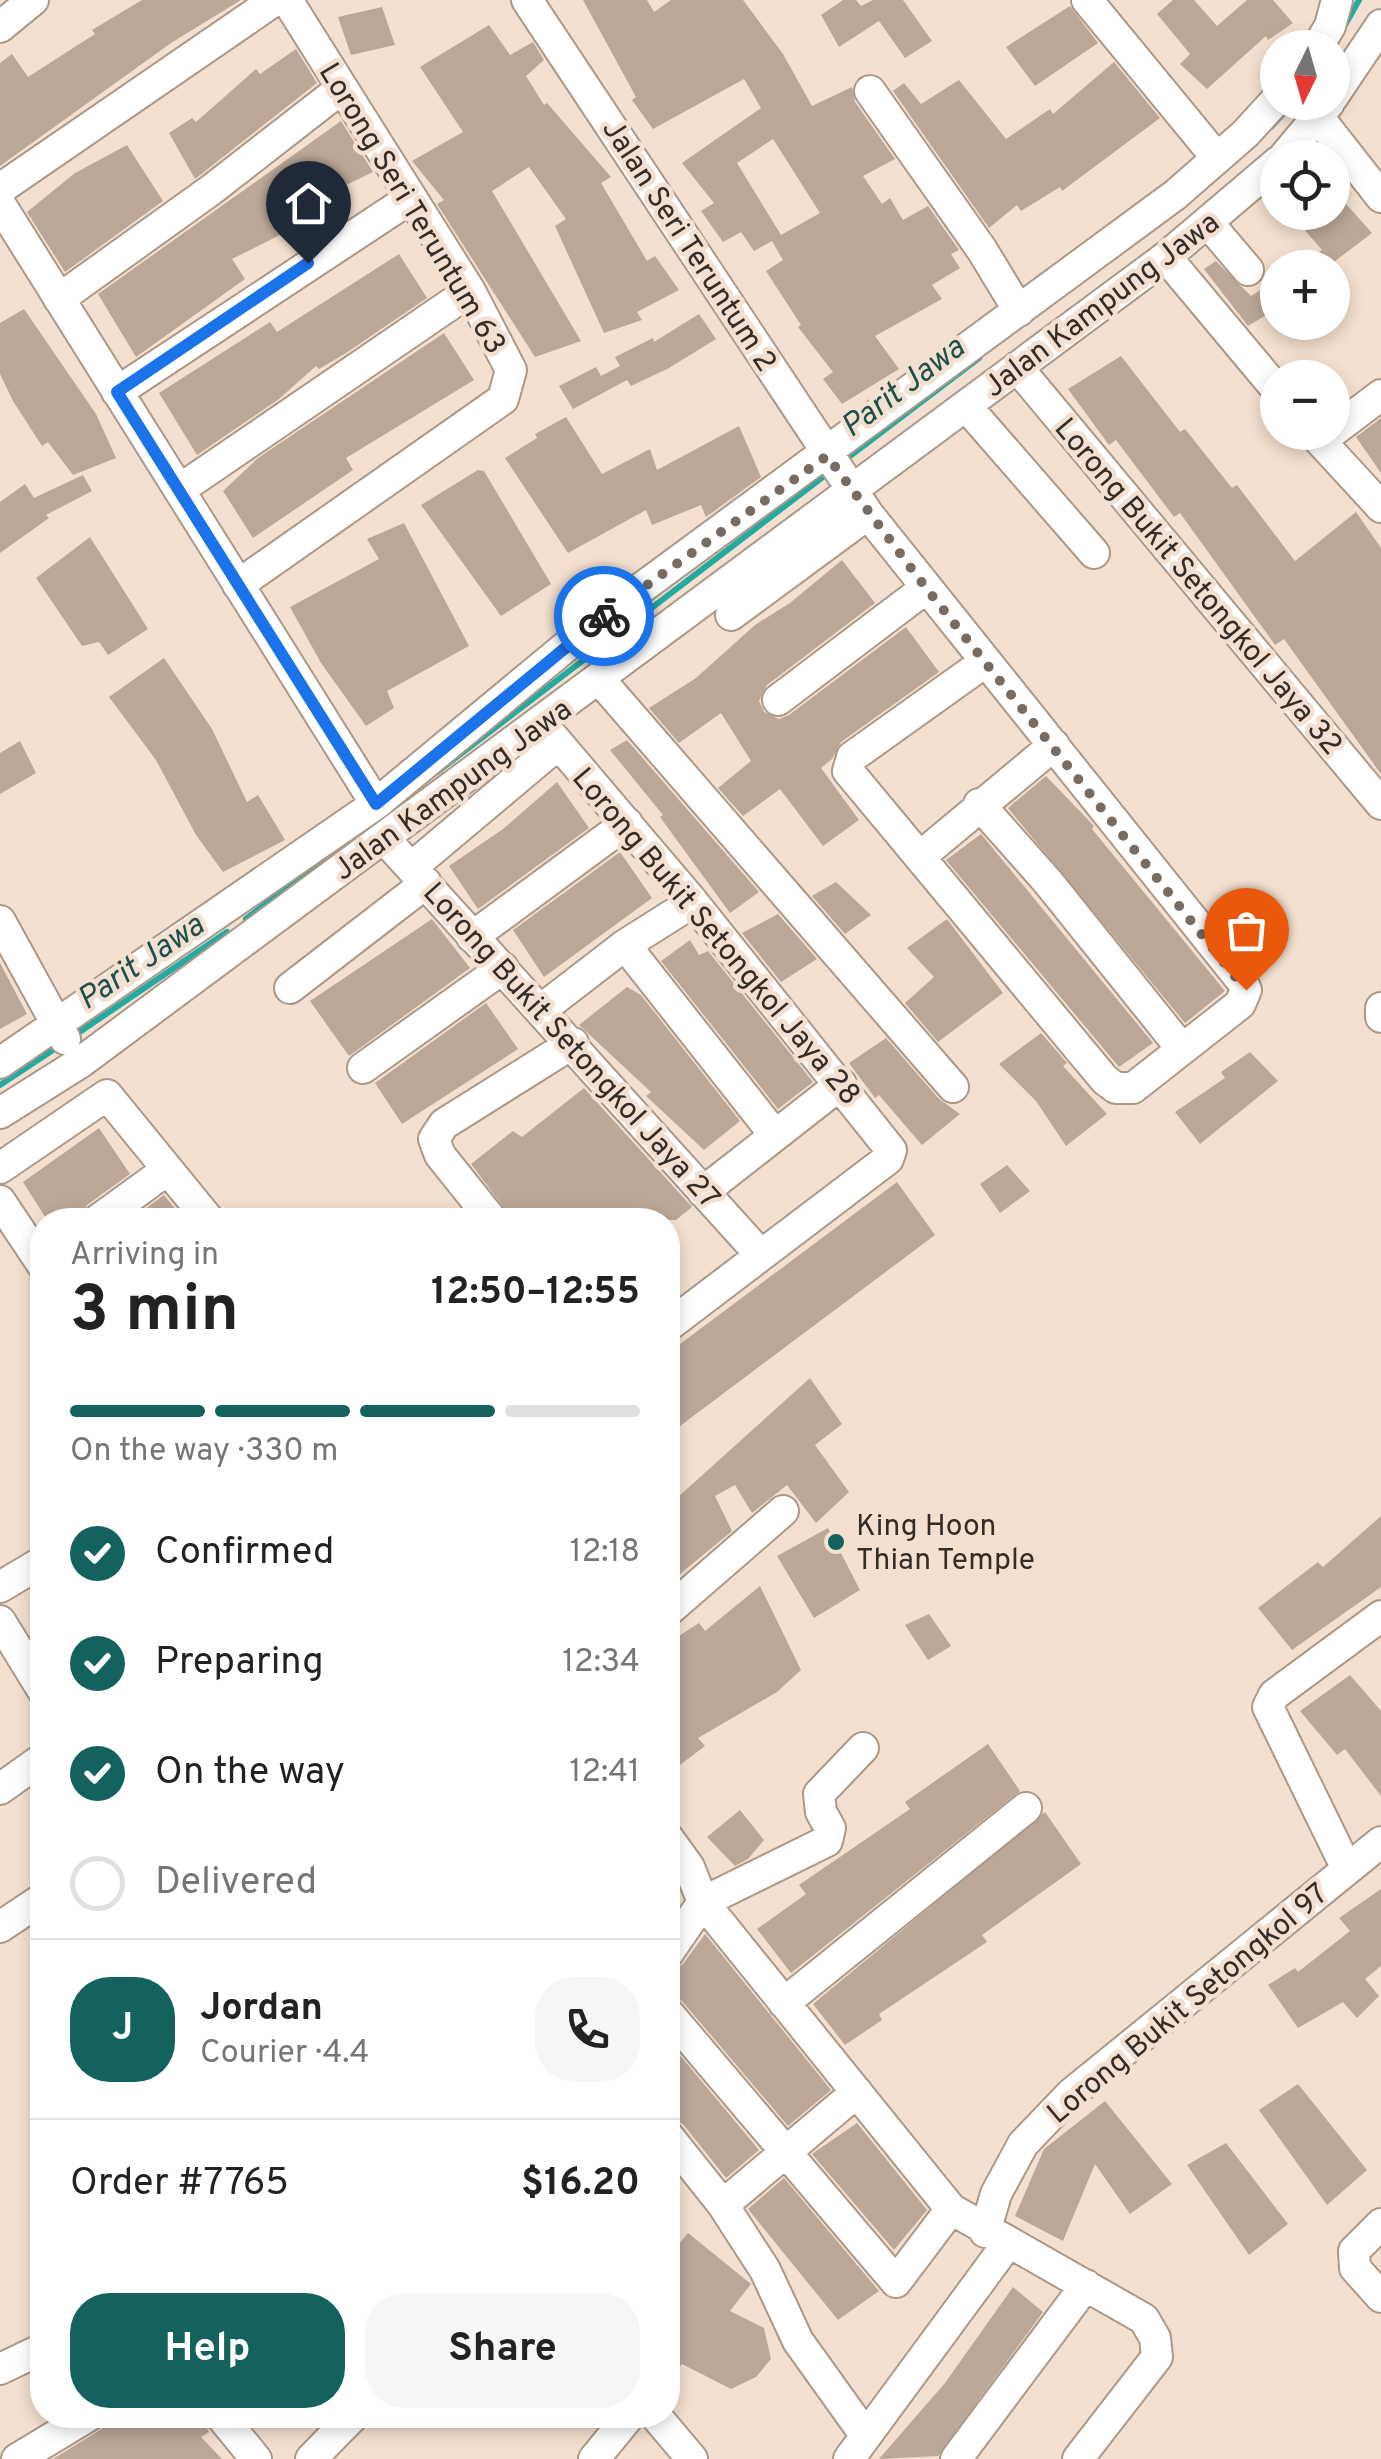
<!DOCTYPE html>
<meta charset="utf-8">
<style>
body{margin:0;font-family:Overpass,sans-serif;background:#f6f6f6;color:#222;height:100vh;display:flex;flex-direction:column;font-size:38px;white-space:nowrap}
*{box-sizing:border-box;margin:0}
p{font-size:32px;color:#767676}
.icon{flex:none;width:55px;height:55px;fill:none;stroke:currentColor;stroke-width:2;stroke-linecap:round;stroke-linejoin:round}
.map{position:relative;flex:1;overflow:hidden}
.sheet{position:absolute;left:30px;top:1208px;width:650px;height:1220px;display:flex;flex-direction:column;background:#fff;border-radius:40px;box-shadow:0 5px 15px #0003}
.sheet>*{flex:none}
.needle{width:65px;rotate:185deg}
.buttons{position:absolute;left:1260px;top:30px;display:grid;gap:20px}
.buttons a{display:grid;place-items:center;width:90px;height:90px;border-radius:50%;background:#fff;box-shadow:0 5px 15px #0003;font-size:50px}
.pin{position:absolute;display:grid;place-items:center;width:85px;height:85px;color:#fff;margin:-102px -42px;border-radius:50% 50% 50% 0;rotate:-45deg;box-shadow:0 0 10px #0007}
.pin .icon{rotate:45deg}
.courier{position:absolute;display:grid;place-items:center;width:100px;height:100px;margin:-50px;border:8px solid #1a73e8;border-radius:50%;background:#fff;color:#222;box-shadow:0 2px 12px #0007}
.overview em{font-style:normal;font-weight:700}
.overview div{display:flex;flex-direction:column-reverse}
.overview{display:flex;align-items:center;justify-content:space-between;height:170px;padding:0 40px}
h1{font-size:65px;font-weight:700;line-height:75px}
.bar{display:grid;grid-template-columns:repeat(4,1fr);gap:15px 10px;align-content:center;height:120px;padding:0 40px}
.bar i{height:12px;border-radius:8px;background:#e0e0e0}
.bar .selected{background:#14625d}
.bar p{grid-column:span 4}
.line{display:flex;align-items:center;gap:25px;padding:0 40px;border-top:2px solid #e0e0e0}
.line div{flex:1}
.round{display:grid;place-items:center;flex:none;width:105px;height:105px;border-radius:40px;background:#f6f6f6}
ol{padding:0 40px;list-style:none}
li{display:flex;align-items:center;gap:30px;height:110px}
li p{margin-inline-start:auto}
li .icon{padding:10px;border-radius:50%;background:#14625d;color:#fff;stroke-width:4}
li:last-child{color:#767676}
li i{width:55px;height:55px;border:5px solid #e0e0e0;border-radius:50%}
.primary-button{display:flex;gap:20px;margin-top:auto;padding:20px 40px}
.primary-button a{flex:1;height:115px;border-radius:40px;background:#14625d;color:#fff;font-size:40px;font-weight:700;line-height:115px;text-align:center}
.primary-button a+a{background:#f6f6f6;color:#222}
.map>svg:first-child{display:block}
.lines{fill:none;stroke-linecap:round;stroke-linejoin:round}
.stream{stroke:#25a9a1;stroke-width:6}
.building{fill:#baa798;fill-rule:evenodd}
.minor-casing{stroke:#aa9888;stroke-width:34}
.minor{stroke:#fff;stroke-width:30}
.done{stroke:#776b62;stroke-width:10;stroke-dasharray:0 18}
.route{stroke:#1a73e8;stroke-width:12}
.poi-dot{fill:#14625d;stroke:#f4e0d0;stroke-width:4}
.labels{text-anchor:middle;stroke-width:9;stroke-linejoin:round;paint-order:stroke}
.street-label{font-size:30px;fill:#342c26;stroke:#f4e0d0}
.poi-label{font-size:30px;fill:#342c26;stroke:#f4e0d0;text-anchor:start}
.water-label{font-size:32px;font-style:italic;fill:#1c504c;stroke:#f4e0d0}
</style>
<div class="map">
<svg width="1381" height="2459" viewBox="0 0 1381 2459">
<rect width="100%" height="100%" fill="#f4e0d0"/>
<g class="lines">
<path class="stream" d="M1345,25L1359,0
M1271,127L1294,102
M842,462L979,358
M437,772L828,473
M246,919L340,847
M81,1031L227,932
M0,1085L56,1048"/>
</g>
<path class="building" d="M142,0H241L171,43L0,166V63L12,54L28,77L95,34L92,30Z
M583,0H647L654,12L671,0H743L783,54L812,106L852,87L855,102L895,159L863,176L882,204L890,198L903,220L928,206L959,250L951,254L960,268L932,285L942,299L875,336L899,369L842,404L823,379L833,372L798,327L801,325L766,271L783,260L772,241L754,251L741,232L723,242L701,211L714,203L682,163L761,108L744,79L653,129L632,100L636,97ZM773,139L820,213L781,235L737,163Z
M843,0H856L861,6L873,0H903L932,41L905,58L879,21L839,47L821,15Z
M1173,0H1194L1217,26L1247,0H1273L1293,23L1268,40L1266,36L1207,89L1180,64L1190,54L1157,14Z
M1070,6L1098,43L1035,86L1006,47Z
M382,7L395,45L351,55L338,17Z
M489,25L510,55L533,42L544,60L526,76L544,105L547,103L611,177L601,183L647,261L655,256L679,290L637,312L642,320L604,333L555,226L566,219L529,167L492,191L581,341L535,357L437,204L444,200L412,161L463,132L420,67Z
M296,49L317,83L195,179L169,133L192,118L196,122L256,69L260,74Z
M1114,62L1160,118L1062,191L1060,187L1021,211L1017,205L989,228L893,91L904,83L921,104L959,80L1006,139L1050,109L1053,114Z
M341,121L373,172L344,186L277,232L280,235L232,259L245,279L136,357L98,294Z
M127,145L163,201L65,272L27,212L75,173Z
M1332,188L1372,233L1326,268H1295L1322,250L1289,212H1332Z
M399,254L427,298L346,353L319,369L316,366L279,399L197,455L159,393L270,322L277,332Z
M1216,261L1251,296L1278,279V308L1248,326L1204,269Z
M24,309L96,414L116,458L73,475L48,442L42,446L13,401L0,374V323Z
M699,314L716,339L669,368L631,386L627,380L573,409L559,386L596,367L601,376L620,366L615,357L653,338L654,342Z
M444,333L474,380L346,458L353,470L253,538L223,491L258,458Z
M1121,356L1180,432L1185,429L1232,488L1237,485L1295,561L1356,512L1381,548V774L1284,639L1275,645L1180,513L1174,517L1116,440L1109,445L1068,389Z
M566,417L602,474L650,449L657,470L739,426L761,477L706,517L701,505L652,525L646,510L568,553L505,458L537,438L535,434Z
M1381,418V473L1356,437Z
M478,470L484,471L551,584L501,616L421,505Z
M83,475L92,491L46,515L49,518L0,553V502L25,484L34,498Z
M404,523L469,646L387,691L394,708L366,726L321,663L290,607L379,559L367,539Z
M90,537L148,629L108,655L99,642L82,646L36,578Z
M842,560L875,603L767,685L759,701L764,712L779,719L789,715L906,627L939,672L841,742L832,759L821,768L859,820L823,846L780,789L743,816L718,788L751,761L721,713L679,743L649,708L696,678L755,625L790,603Z
M164,658L212,729L247,802L258,795L285,840L223,872L196,835L156,760L109,697Z
M627,740L759,892L730,913L660,817L663,815L610,750Z
M20,741L36,773L0,794V753Z
M1046,776L1094,826L1092,829L1225,991L1185,1023L1008,808Z
M557,782L589,828L478,909L449,866L503,829Z
M981,834L1153,1043L1119,1067L946,860Z
M620,852L652,898L544,977L513,930Z
M836,882L871,915L845,934L812,896Z
M778,914L817,959L781,982L742,933Z
M432,919L470,968L349,1056L310,1001Z
M947,919L1003,993L938,1042L905,1003L934,977L907,948Z
M690,940L699,955L708,951L813,1082L778,1109L661,961Z
M0,963L27,1014L0,1029Z
M627,987L641,995L740,1121L704,1150L646,1096L651,1092L579,1025Z
M486,1003L518,1049L402,1124L375,1083Z
M1041,1033L1067,1063L1063,1066L1107,1114L1066,1146L1036,1101L999,1064Z
M886,1038L939,1099L960,1114L922,1145L879,1095L875,1098L849,1063Z
M1250,1052L1278,1081L1200,1144L1175,1112L1225,1078L1221,1072Z
M584,1088L692,1207L676,1220H513L471,1164L513,1131L522,1137Z
M99,1128L130,1174L87,1205L80,1220H47L23,1182Z
M1007,1165L1030,1191L1000,1213L980,1184Z
M897,1182L935,1235L668,1435V1353Z
M164,1195L184,1220H130Z
M810,1378L842,1424L815,1445L849,1492L816,1523L787,1485L752,1513L735,1485L715,1496L732,1531L668,1584V1506Z
M1381,1516V1587L1292,1650L1258,1608L1318,1562L1323,1567Z
M828,1528L860,1590L814,1618L777,1556Z
M760,1586L801,1670L777,1692L698,1738L705,1746L668,1774V1643L699,1623L705,1631Z
M929,1614L951,1646L928,1660L905,1625Z
M1350,1675L1381,1711V1796L1345,1749L1337,1755L1300,1711Z
M988,1744L1020,1791L791,1973L757,1929L806,1894L799,1885L910,1809L905,1802Z
M740,1810L764,1840L748,1859L735,1866L707,1837Z
M1045,1812L1081,1864L982,1935L987,1942L879,2014L882,2020L845,2045L813,2004Z
M1381,1889V1966L1365,1979L1379,1996L1357,2018L1343,2002L1298,2028L1268,1985L1295,1968L1298,1972L1350,1931L1339,1918Z
M705,1934L831,2090L788,2126L682,2001L668,1995V1973L683,1964Z
M668,2041L759,2150L726,2178L683,2124L668,2117Z
M1298,2084L1367,2170L1327,2205L1259,2110Z
M1105,2101L1172,2184L1130,2214L1095,2164L1063,2241L1015,2216L1044,2149Z
M857,2123L927,2210L894,2250L812,2154Z
M1226,2143L1288,2224L1249,2255L1187,2165Z
M784,2178L879,2291L838,2320L748,2209Z
M688,2233L751,2284L730,2311L764,2328L771,2359L756,2377L731,2389L682,2364L668,2380V2257Z
M1013,2287L1043,2312L938,2456L879,2459L945,2383Z
M109,2415H199L209,2432L201,2437L222,2459H53L100,2430L111,2421Z"/>
<g class="lines">
<g class="minor-casing">
<path id="minor" d="M527,0L868,514L1242,981L1246,990L1240,1004L1133,1088H1116L1105,1080L848,771L852,757L985,662
M1087,0L1217,158
M0,27L33,0
M1317,48L1330,26L1337,0
M870,91L982,250L1019,311
M1332,98L1381,25
M1319,118L1381,197
M1283,158L1329,103
M0,189L275,0
M0,204L376,804
M1209,224L1248,270
M1166,257L1278,391
M59,299L211,190L342,88
M1017,367L1381,804
M117,392L411,198
M966,406L1094,553
M1312,432L1381,507
M1332,432L1381,395
M179,490L470,291
M238,585L503,399L511,370L470,291L287,0
M731,615L868,514
M600,680L953,1087
M778,700L926,588
M541,723L693,902L891,1150L888,1159L668,1326
M979,804L1048,882L1182,1049
M384,838L759,1253
M921,856L1054,745
M412,867L550,751L563,750
M0,921L65,1039
M472,937L627,823
M625,945L774,1134
M290,988L426,883
M1381,1008V1017
M542,1009L625,945L693,902
M0,1063L376,804L598,620L1175,195L1245,134L1278,98
M363,1068L503,968
M0,1113L81,1062L1166,257L1278,162
M0,1168L107,1095L209,1220
M703,1192L841,1084
M0,1201L42,1264
M98,1220L167,1170
M492,1220L440,1155L434,1139L444,1124L573,1043
M0,1587L42,1562
M668,1611L783,1511
M0,1621L42,1689
M0,1789L42,1759
M668,1838L689,1867L703,1902L951,2209L1144,2319L1155,2338L1157,2357L1078,2459
M1347,1869L1268,1707L1274,1695L1381,1616
M703,1902L827,1841L830,1828L821,1812L819,1794L863,1748
M0,1927L42,1899
M668,1953L703,1902
M784,2003L1026,1808
M668,2013L896,2282L951,2209
M668,2136L723,2205L765,2270L798,2341L866,2436
M723,2205L857,2092
M1381,2224L1354,2251L1355,2268L1381,2297
M985,2232L996,2194L1023,2144L1071,2094L1381,1842
M0,2369L42,2349
M220,2415L256,2459
M655,2415L692,2459
M17,2459L90,2415
M311,2459L354,2415
M594,2459L630,2415
M849,2459L1008,2243
M956,2459L1086,2285"/>
</g>
<use href="#minor" class="minor"/>
</g>
<g class="lines">
<path class="done" d="M604,616L827,456L926,588L1246,990"/>
<path class="route" d="M308,263L117,392L376,804L604,616"/>
</g>
<circle class="poi-dot" cx="836" cy="1542" r="10"/>
<g class="labels">
<g class="street-label">
<text transform="translate(413 208) rotate(59)" y="10">Lorong Seri Teruntum 63</text>
<text transform="translate(690 245) rotate(57)" y="10">Jalan Seri Teruntum 2</text>
<text transform="translate(1101 304) rotate(-37)" y="10">Jalan Kampung Jawa</text>
<text transform="translate(1199 586) rotate(50)" y="10">Lorong Bukit Setongkol Jaya 32</text>
<text transform="translate(452 789) rotate(-36)" y="10">Jalan Kampung Jawa</text>
<text transform="translate(717 936) rotate(50)" y="10">Lorong Bukit Setongkol Jaya 28</text>
<text transform="translate(572 1045) rotate(48)" y="10">Lorong Bukit Setongkol Jaya 27</text>
<text transform="translate(1187 2003) rotate(-40)" y="10">Lorong Bukit Setongkol 97</text>
</g>
<g class="poi-label">
<text x="856" y="1535">King Hoon<tspan x="856" dy="34">Thian Temple</tspan></text>
</g>
<g class="water-label">
<text transform="translate(902 386) rotate(-37)" y="11">Parit Jawa</text>
<text transform="translate(140 961) rotate(-34)" y="11">Parit Jawa</text>
</g>
</g>
</svg>
<div class="buttons">
<a><svg class="needle" viewBox="-14 -14 28 28"><path d="M0-13l5 13h-10z" fill="#e53935"/><path d="M0 13l5-13h-10z" fill="#767676"/></svg></a>
<a><svg class="icon" aria-label="locate" viewBox="0 0 24 24"><circle cx="12" cy="12" r="6"/><path d="M12 2v4M12 18v4M2 12h4M18 12h4"/></svg></a>
<a>+</a>
<a>−</a>
</div>
<div class="pin" style="left:1246px;top:990px;background:#ea580c"><svg class="icon" aria-label="bag" viewBox="0 0 24 24"><path d="M5 8h14l-1 12H6zM9 8a3 3 0 0 1 6 0"/></svg></div>
<div class="pin" style="left:308px;top:263px;background:#1f2937"><svg class="icon" aria-label="home" viewBox="0 0 24 24"><path d="M3 11l9-7 9 7M6 9v11h12V9"/></svg></div>
<div class="courier" style="left:604px;top:616px"><svg class="icon" aria-label="bike" viewBox="0 0 24 24"><circle cx="6" cy="16" r="4"/><circle cx="18" cy="16" r="4"/><path d="M6 16l4-8h5l3 8M10 8l3 8H6M13 5h3"/></svg></div>
<section class="sheet">
<div class="overview"><div><h1>3 min</h1><p>Arriving in</p></div><em>12:50–12:55</em></div>
<div class="bar"><i class="selected"></i><i class="selected"></i><i class="selected"></i><i></i><p>On the way · 330 m</p></div>
<ol>
<li><svg class="icon" aria-label="check" viewBox="0 0 24 24"><path d="M5 12l5 5 9-10"/></svg>Confirmed<p>12:18</p></li>
<li><svg class="icon" aria-label="check" viewBox="0 0 24 24"><path d="M5 12l5 5 9-10"/></svg>Preparing<p>12:34</p></li>
<li><svg class="icon" aria-label="check" viewBox="0 0 24 24"><path d="M5 12l5 5 9-10"/></svg>On the way<p>12:41</p></li>
<li><i></i>Delivered</li>
</ol>
<div class="line" style="height:180px"><b class="round" style="background:#14625d;color:#fff">J</b><div><b>Jordan</b><p>Courier · 4.4</p></div><a class="round"><svg class="icon" aria-label="phone" viewBox="0 0 24 24"><path d="M5 4h4l2 5-3 2q2 4 5 5l2-3 5 2v4C11 20 4 13 5 4z"/></svg></a></div>
<div class="line" style="height:130px"><div>Order #7765</div><b>$16.20</b></div>
<div class="primary-button"><a>Help</a><a>Share</a></div>
</section>
</div>
